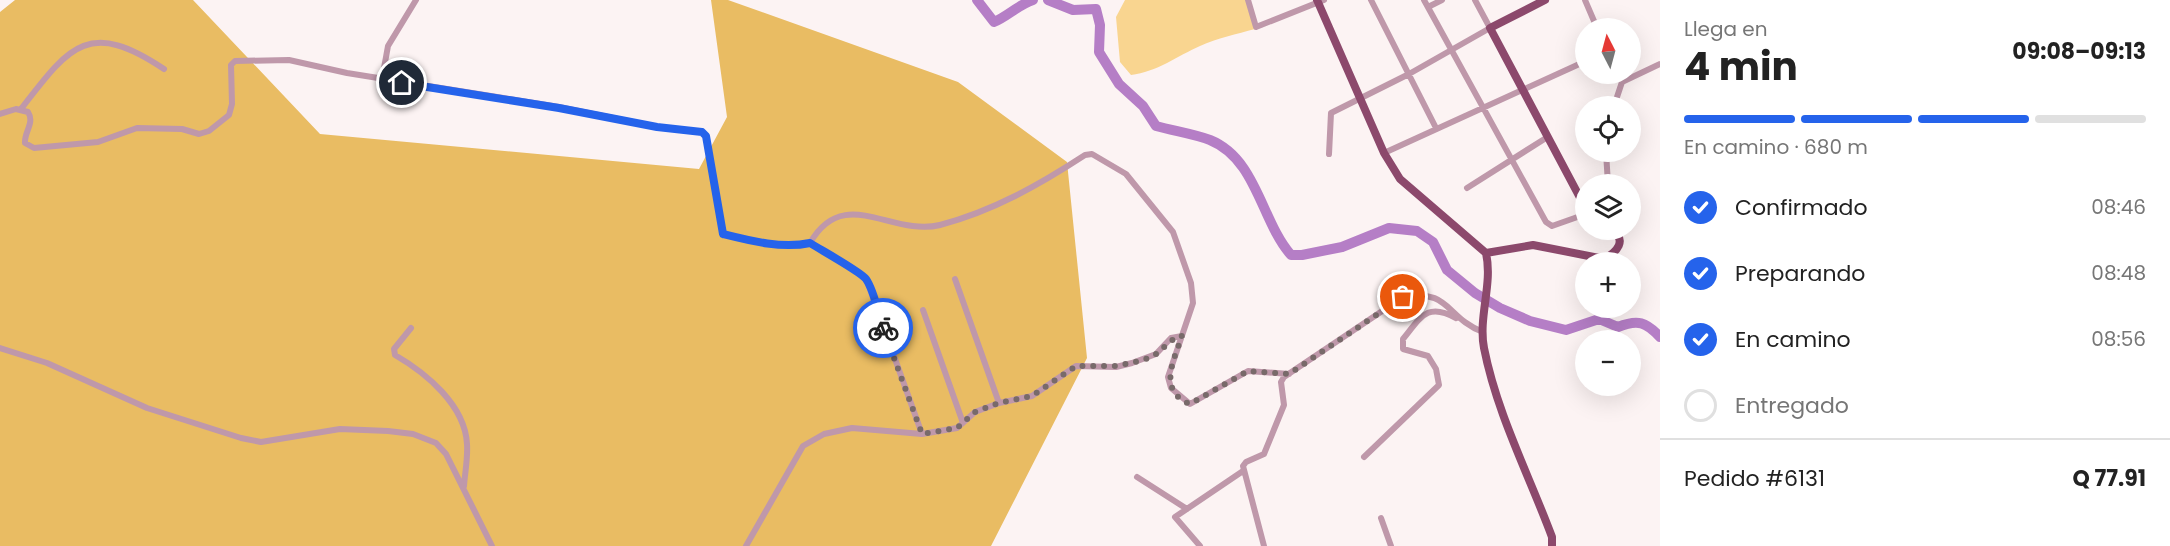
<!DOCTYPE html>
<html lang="es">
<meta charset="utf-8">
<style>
body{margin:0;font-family:Poppins,sans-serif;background:#f6f6f6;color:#222;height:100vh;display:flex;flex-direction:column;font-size:22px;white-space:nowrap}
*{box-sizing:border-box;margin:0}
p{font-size:20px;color:#767676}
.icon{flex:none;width:33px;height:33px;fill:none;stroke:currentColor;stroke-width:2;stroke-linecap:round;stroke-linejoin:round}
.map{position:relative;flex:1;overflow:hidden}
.side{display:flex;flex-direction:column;background:#fff;width:510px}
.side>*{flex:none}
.needle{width:39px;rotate:354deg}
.fabs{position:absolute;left:1575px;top:18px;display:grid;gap:12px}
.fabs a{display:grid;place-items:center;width:66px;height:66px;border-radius:50%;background:#fff;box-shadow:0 6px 24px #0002;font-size:30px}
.pin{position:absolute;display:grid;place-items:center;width:51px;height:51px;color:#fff;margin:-26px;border:3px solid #fff;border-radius:50%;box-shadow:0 2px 6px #0007}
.courier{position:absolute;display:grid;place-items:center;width:60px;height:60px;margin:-30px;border:4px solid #2563eb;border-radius:50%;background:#fff;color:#222;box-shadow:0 2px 8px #0007}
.head em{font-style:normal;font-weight:700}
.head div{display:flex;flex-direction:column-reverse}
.head{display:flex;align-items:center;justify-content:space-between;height:102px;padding:0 24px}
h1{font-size:39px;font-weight:700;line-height:45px}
.bar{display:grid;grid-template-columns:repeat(4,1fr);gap:9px 6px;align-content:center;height:72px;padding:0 24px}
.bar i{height:8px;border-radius:4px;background:#e0e0e0}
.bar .active{background:#2563eb}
.bar p{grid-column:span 4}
.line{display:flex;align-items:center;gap:15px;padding:0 24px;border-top:2px solid #e0e0e0}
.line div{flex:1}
ol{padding:0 24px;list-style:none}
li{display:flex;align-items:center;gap:18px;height:66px}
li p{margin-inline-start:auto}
li .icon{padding:6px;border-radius:50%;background:#2563eb;color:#fff;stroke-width:4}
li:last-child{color:#767676}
li i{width:33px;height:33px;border:3px solid #e0e0e0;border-radius:50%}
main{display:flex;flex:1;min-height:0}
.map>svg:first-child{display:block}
.green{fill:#f9d590}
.forest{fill:#e9bc63}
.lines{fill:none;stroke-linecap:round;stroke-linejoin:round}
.river{stroke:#b57ec6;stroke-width:10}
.minor{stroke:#bf98aa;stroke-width:6}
.major{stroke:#8c496c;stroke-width:8}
.done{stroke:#786a6a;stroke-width:6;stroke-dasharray:0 10.8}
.route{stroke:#2563eb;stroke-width:8}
</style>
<main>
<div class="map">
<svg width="1660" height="546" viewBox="0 0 1660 546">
<rect width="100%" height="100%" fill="#fcf3f3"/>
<path class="green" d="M1125,0H1246L1255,29C1237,34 1217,38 1200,46C1177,56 1157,72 1131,75L1120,62L1116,17Z"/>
<path class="forest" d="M15,0H193L320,134L699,169L727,117L711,0H728L958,82L1067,162L1087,358L991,546H0V12Z"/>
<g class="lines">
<path class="river" d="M977,0L994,22C1008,16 1018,5 1033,0
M1048,0L1073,10L1096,9L1100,25L1099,52L1119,84L1143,106L1156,126C1174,131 1194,134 1210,140C1257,159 1261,221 1291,255H1302L1342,247L1389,228L1417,231L1433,242L1447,270L1475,293L1500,308L1530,321L1566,330L1599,319L1618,327C1638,319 1646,322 1660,337"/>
<path class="minor" d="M1248,0L1256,27L1324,0
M1371,0L1436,128
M1424,0L1546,222L1552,226L1586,214
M1585,0L1597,28
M1428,7L1442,0
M382,79L388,46L416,0
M1614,106L1622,82L1660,64
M21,109C69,47 88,18 164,69
M0,114L16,109L28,112C35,123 24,132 25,143L34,148L98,142L137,128L182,129L199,134L209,131L229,115L232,104L231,65L235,61L289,60L347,73L559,107L657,127L702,132L706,137L723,234C751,241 782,249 810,243C844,184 891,237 940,225C993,211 1039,185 1085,155L1092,154L1126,174L1173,232L1191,283L1193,303L1168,377L1171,388L1190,404L1248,371L1289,374
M1606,152L1608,184
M1384,153L1586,61
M1329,154L1331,113L1409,74L1490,28L1475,0
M1467,188L1546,138
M810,243C827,254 854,266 867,281L922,434
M955,279L999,403
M923,310L963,423
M411,328L394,349L395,355C426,373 465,405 467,444C468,458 465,472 464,486
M0,348L47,363L147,408L241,438L261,442L340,429L388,431L413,434L436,443L446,454L492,546
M1364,457L1439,385L1436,369L1428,356L1403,349V339C1421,317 1427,302 1456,318
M1137,477L1187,509
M1381,518L1391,546
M746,546L803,446L824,434L852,428L922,434L957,428L975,412L999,403L1032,396L1076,366L1116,367L1132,363L1156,354L1171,338L1182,336
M1200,546L1175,517L1243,471
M1264,546L1243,466L1246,462L1264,454L1284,405L1281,382L1284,377L1403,297C1450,288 1446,318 1483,332"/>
<path class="major" d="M1317,0L1384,153L1400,179L1486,253C1493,284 1478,317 1484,348C1497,414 1529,475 1552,537V546
M1545,0L1490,28L1586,209
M1486,253L1533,245L1604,259C1617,252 1628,240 1611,230"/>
</g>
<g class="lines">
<path class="done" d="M883,328L922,434L957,428L975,412L999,403L1032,396L1076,366H1116L1144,360L1156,354L1177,336H1182C1174,360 1157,391 1190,404L1248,371L1289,374L1403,297"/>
<path class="route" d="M402,83L559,108L657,127L702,132L706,136L723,234C751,241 782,249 810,243C821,250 861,272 866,279C875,292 878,314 883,328"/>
</g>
</svg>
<div class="fabs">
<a><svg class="needle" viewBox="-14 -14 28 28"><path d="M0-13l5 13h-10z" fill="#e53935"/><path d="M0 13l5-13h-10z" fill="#767676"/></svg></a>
<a><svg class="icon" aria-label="locate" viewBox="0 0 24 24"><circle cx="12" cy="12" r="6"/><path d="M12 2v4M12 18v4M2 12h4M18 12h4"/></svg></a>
<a><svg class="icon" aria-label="layers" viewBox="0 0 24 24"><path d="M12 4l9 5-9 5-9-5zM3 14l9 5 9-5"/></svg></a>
<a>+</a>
<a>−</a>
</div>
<div class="pin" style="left:1403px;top:297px;background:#ea580c"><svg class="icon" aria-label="bag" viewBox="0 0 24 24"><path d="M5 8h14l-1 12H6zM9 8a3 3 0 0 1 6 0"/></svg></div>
<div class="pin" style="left:402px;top:83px;background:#1f2937"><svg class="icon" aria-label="home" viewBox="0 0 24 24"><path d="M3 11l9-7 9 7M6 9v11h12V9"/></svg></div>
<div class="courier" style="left:883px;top:328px"><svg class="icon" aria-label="bike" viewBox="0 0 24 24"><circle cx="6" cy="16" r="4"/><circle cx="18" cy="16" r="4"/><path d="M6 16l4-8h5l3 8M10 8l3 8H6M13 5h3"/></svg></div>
</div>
<section class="side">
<div class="head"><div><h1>4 min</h1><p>Llega en</p></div><em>09:08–09:13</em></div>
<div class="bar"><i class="active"></i><i class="active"></i><i class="active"></i><i></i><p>En camino · 680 m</p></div>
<ol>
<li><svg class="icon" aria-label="check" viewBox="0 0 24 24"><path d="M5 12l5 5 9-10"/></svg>Confirmado<p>08:46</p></li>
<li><svg class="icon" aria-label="check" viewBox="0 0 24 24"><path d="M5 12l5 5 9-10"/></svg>Preparando<p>08:48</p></li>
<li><svg class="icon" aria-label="check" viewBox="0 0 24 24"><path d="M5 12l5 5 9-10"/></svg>En camino<p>08:56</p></li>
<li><i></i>Entregado</li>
</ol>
<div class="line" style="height:78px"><div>Pedido #6131</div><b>Q 77.91</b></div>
</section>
</main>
